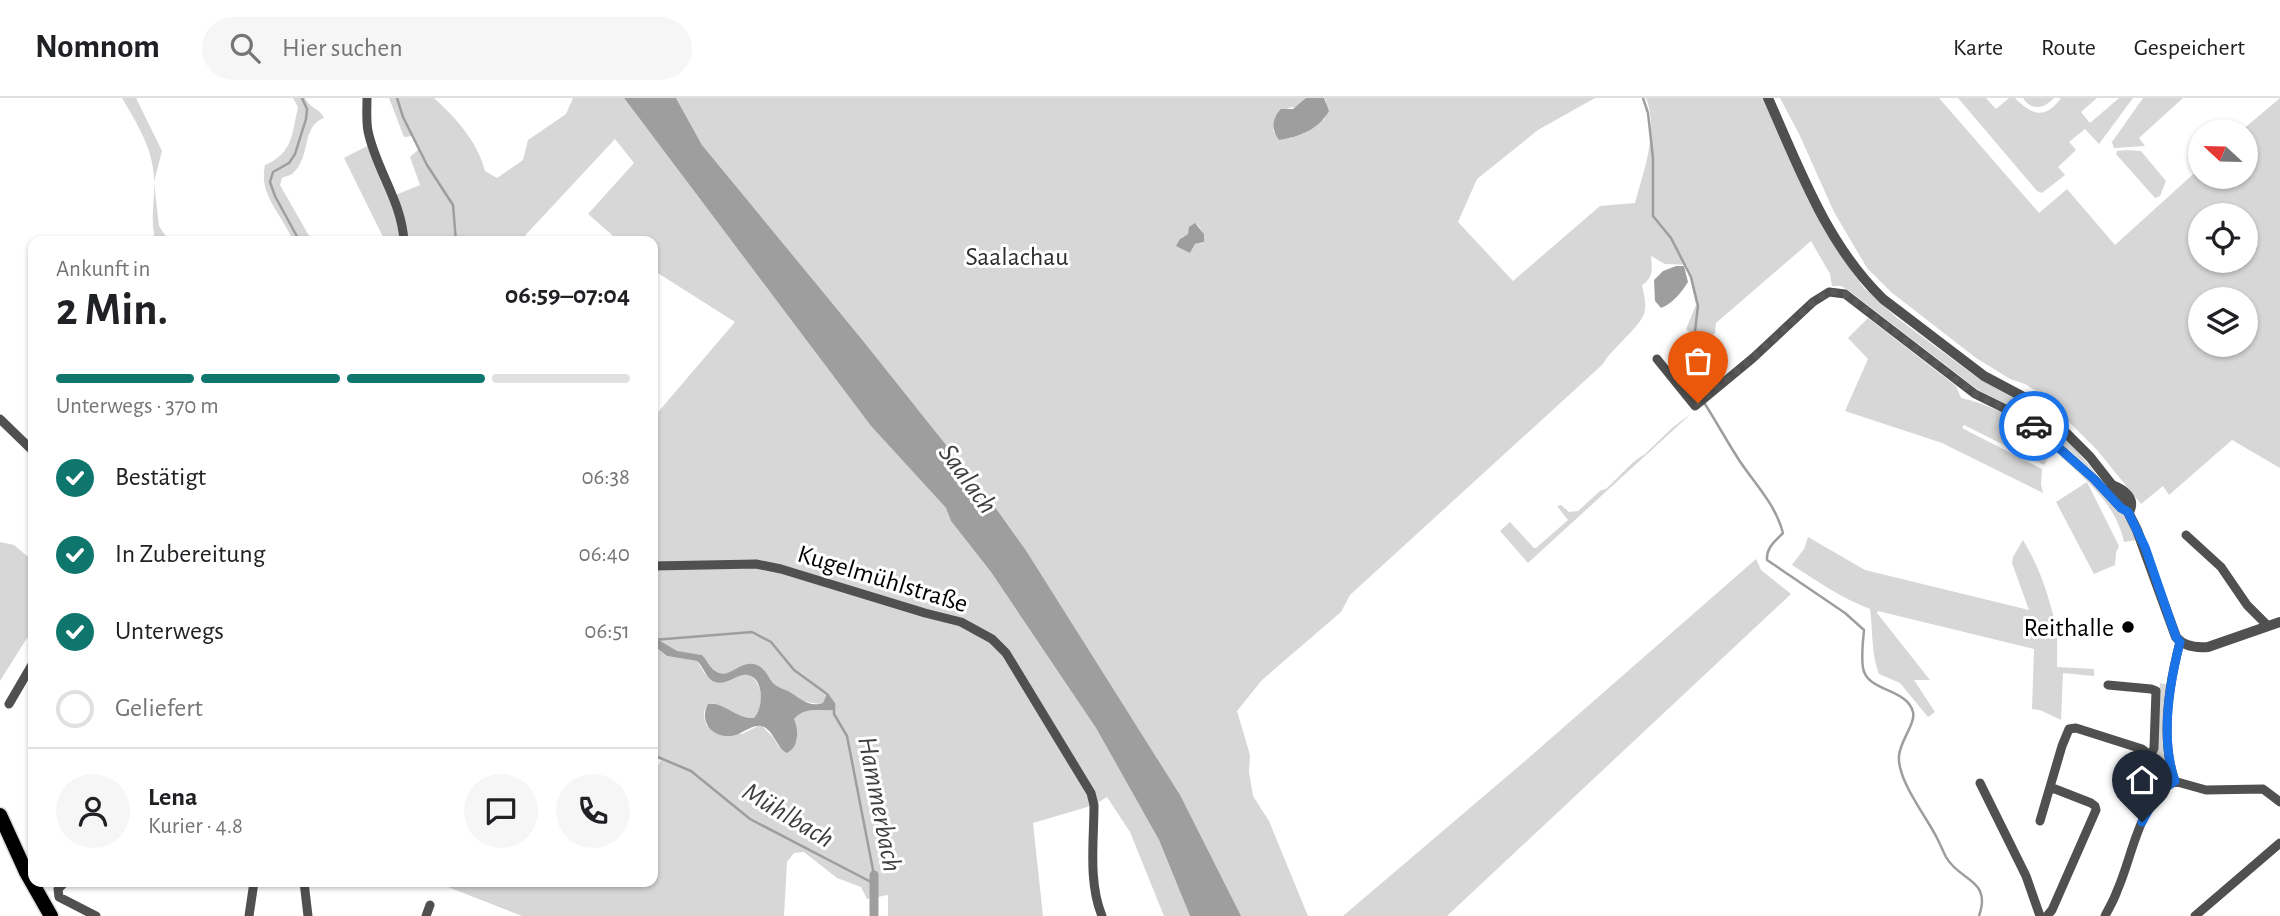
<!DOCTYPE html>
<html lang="de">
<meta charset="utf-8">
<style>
body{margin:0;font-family:"Alegreya Sans",sans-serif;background:#f6f6f6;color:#202124;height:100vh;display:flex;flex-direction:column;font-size:26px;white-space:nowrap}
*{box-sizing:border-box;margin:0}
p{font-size:23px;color:#757577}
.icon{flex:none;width:38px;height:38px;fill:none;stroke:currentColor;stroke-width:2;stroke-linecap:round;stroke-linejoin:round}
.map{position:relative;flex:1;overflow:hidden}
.drawer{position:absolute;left:28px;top:138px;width:630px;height:651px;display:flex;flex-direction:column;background:#fff;border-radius:14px;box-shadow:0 2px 5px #0004}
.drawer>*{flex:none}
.needle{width:46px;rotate:292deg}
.tools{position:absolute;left:2188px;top:21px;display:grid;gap:14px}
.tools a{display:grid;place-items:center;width:70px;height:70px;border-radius:50%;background:#fff;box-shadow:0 2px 5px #0004;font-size:35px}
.pin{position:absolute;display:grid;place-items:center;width:60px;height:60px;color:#fff;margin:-72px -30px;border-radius:50% 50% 50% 0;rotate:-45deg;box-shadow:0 0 7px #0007}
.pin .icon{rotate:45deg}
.courier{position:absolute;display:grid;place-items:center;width:70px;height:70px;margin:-35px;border:5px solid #1a73e8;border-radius:50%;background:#fff;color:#222;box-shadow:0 2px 9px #0007}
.summary em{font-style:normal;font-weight:700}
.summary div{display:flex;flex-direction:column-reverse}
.summary{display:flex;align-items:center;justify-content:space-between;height:119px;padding:0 28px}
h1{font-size:46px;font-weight:700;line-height:52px}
.bar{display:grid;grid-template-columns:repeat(4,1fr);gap:10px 7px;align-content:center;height:84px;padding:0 28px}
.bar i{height:9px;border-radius:5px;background:#e0e0e0}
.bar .selected{background:#0f766e}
.bar p{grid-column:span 4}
.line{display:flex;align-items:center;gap:18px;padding:0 28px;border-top:2px solid #e0e0e0}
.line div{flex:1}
.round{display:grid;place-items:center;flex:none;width:74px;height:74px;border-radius:37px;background:#f6f6f6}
ol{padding:0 28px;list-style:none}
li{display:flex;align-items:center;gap:21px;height:77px}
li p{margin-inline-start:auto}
li .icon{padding:7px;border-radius:50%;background:#0f766e;color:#fff;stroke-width:4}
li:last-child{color:#757577}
li i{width:38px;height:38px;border:4px solid #e0e0e0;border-radius:50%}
header{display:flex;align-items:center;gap:42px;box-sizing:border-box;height:98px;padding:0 35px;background:#fff;border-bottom:2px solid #e0e0e0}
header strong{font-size:33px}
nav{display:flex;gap:38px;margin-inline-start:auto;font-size:24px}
.search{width:490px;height:63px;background:#f6f6f6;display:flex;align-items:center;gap:18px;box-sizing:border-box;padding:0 24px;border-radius:38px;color:#757577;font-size:26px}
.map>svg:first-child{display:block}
.green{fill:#d7d7d7;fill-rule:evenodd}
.water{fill:#9e9e9e}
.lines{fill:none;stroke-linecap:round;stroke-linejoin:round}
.stream{stroke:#9e9e9e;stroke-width:2.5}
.canal{stroke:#9e9e9e;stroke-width:9}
.primary-casing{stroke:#dbdbdb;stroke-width:17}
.minor{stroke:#505050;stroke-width:9}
.tertiary{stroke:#505050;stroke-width:10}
.primary{stroke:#000;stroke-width:14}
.done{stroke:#595959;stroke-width:7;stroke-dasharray:0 12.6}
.route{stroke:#1a73e8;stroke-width:9}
.poi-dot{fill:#000;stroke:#fff;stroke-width:2.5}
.labels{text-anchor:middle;stroke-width:6;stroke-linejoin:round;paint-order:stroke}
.park-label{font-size:26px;fill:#2e2e2e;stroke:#fff}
.street-label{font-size:26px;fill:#000;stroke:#fff}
.poi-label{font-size:26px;fill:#000;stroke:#fff;text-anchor:end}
.water-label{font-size:28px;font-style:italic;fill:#3f3f3f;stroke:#fff}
</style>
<header>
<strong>Nomnom</strong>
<div class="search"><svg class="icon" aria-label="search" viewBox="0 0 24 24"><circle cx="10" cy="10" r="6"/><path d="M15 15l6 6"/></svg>Hier suchen</div>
<nav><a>Karte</a><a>Route</a><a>Gespeichert</a></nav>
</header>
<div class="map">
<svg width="2280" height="818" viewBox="0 0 2280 818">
<rect width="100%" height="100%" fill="#fff"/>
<path class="green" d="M122,0H136L162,53L154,84L159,128L169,143H155V142C150,120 155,102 154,81C153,50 137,26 122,0Z
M293,0H305C310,11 320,10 324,20C301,28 311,60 293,75C290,78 286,78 282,80L280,87L312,143H293C283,117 258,97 265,67C293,55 292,36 298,9Z
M389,0H434C457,21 477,43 485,73L497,80L523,62L528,42L566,16L573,0H624L871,328L946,410L951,423L991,474L1096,630L1159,742L1190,818H1164L1130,734L1107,699L1094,707L1033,725L1043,818H888V797L867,801L861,789L837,780L804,754L794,755L787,764L784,818H522L435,784H653V677L661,662L653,657V609L658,601L653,597V547L667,558L697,563L705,576L750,577C763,587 765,608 754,621L738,618L712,605C702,609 703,620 707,628L742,636L758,628H762L773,639L779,649L797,643V634L793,621C804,609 819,613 834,612L823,605C811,609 782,594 773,585C768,579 765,574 758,569C743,559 731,582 717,574C711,571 706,563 702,557L677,554L657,541L653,542V320L735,224L653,172V144L619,143L588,116L634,65L615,41L520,143H385L344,60L371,46L393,98L420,87L410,59L419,51L413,38L404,39Z
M676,0H1306L1296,9L1288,10L1273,32L1279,42C1298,40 1311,33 1325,20L1326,3L1324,0H1595L1538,32L1477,81L1458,124L1513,183L1600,108L1635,105C1644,72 1659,33 1646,0H1763L1808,102L1845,164L1864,190L1897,220L1979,281L2016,301L2050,326L2071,346L2097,377L2040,326L2019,312L1978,292L1848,192L1841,188H1832L1830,176L1811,143L1716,225L1715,235L1685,257L1675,252L1691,236L1686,231L1696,207L1687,167L1665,166L1651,158C1652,170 1654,180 1642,187C1644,197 1647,207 1644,216C1638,231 1613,249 1603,266L1350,497L1341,514L1262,582L1237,613L1250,657L1249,674L1253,698L1269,723L1308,818H1238L1025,451L990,402L860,239L702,47ZM1197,126L1204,136L1203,145L1195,146L1190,155L1184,151L1182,139L1189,136Z
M1780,0H1939L2039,115L2067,91L2115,147L2200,70V79H2245V33H2241L2280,0V370L2232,342L2169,397L2163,388L2141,406L2097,352L2042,297L2025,286L2010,281L1976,260L1891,194L1867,170L1834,114L1800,38ZM2200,117H2245V163H2200ZM2200,201H2245V247H2200Z
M1958,0H1986L1996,11L2009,0H2015C2032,17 2045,22 2061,0H2097L2081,14L2090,25L2119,0H2133L2099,46L2085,31L2069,44L2076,52L2058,69L2065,77L2042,95L2037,93Z
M2023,0H2054C2044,11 2031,13 2023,0Z
M2143,0H2183L2139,40L2145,48L2114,50L2112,44Z
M2127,52L2141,53L2166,83L2160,98L2155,100L2116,56L2117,53Z
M1868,220L1956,288L1961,300C1997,308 2026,326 2055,348L2044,367L1964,327L1962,330L2042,371L2041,386L2043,395L1942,345L1845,313L1868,261L1848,240Z
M1692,315L1528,465L1500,433L1510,424L1534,450H1536L1568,422L1557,408L1561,407L1569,414L1578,413L1601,392L1606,391C1615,383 1635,360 1644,357L1672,330Z
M2063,356L2119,412L2127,421L2137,442L2124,444C2116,407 2088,383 2061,359Z
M2087,384L2119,448L2116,455L2115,467L2094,476L2056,404Z
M1808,439L1865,472L2029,512L2012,465L2013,459L2023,442C2039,468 2050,500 2056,530C2058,543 2057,557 2057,569L2094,571V578L2063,575L2061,622L2040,612L2032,611L2034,551L1878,513L1877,515L1930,582H1914L1935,614L1928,619L1900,585L1879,576C1871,556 1873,532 1870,511C1841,500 1817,483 1792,467L1804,451Z
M0,444L14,447L33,463V543L27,540L0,583Z
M1756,461L1761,472L1791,496L1447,818H1343L1525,663Z
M2160,585L2169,587L2164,654L2168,680L2156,653Z"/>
<path class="water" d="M624,0H676L702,47L860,239L990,402L1025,451L1180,697L1241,818H1190L1159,742L1096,630L991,474L951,423L946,410L871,328Z
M1306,0H1324L1329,13C1318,32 1299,39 1279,42C1271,32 1272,20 1281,11H1293Z
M1195,125L1204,136V144L1195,146L1190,155L1176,148L1180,141L1188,136L1189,129Z
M1676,168H1684L1688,184C1681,195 1673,205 1661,210L1655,203L1654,182L1663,173Z
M657,541L677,553L702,557C707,562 710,571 717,574C731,582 741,559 759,568C766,572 768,579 773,585C777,589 783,591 788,593C800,600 809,610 823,605L827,596L834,606V612C819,613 804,609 794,621C799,633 799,649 787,655C776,650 774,631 761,628C752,626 740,638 730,638C711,639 699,623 708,606C723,603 736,621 754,620C764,610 764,580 748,577C737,575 727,588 715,584C706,581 704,569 697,563L667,558L653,547V542Z"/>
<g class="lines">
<path class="stream" d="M397,0L403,19L427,67L453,107L456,144
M1643,0L1648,15L1653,60V118L1671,140L1691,179L1698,208L1694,241L1681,251L1674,266C1679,276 1689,281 1695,291C1712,315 1725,341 1741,365C1757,388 1776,408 1783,435C1775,443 1766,450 1767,462L1845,515L1864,532C1863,544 1861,558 1863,570C1867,594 1907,590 1913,614C1916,625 1900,643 1899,658C1897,682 1926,718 1937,740C1940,746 1943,753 1946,759C1960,784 1992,781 1979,818
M300,144L275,98L270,84L273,74L289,65L295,56L306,21L307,11L302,0
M653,542L752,534L771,544L794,572L827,596L834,606V616L847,638L874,777
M653,657L691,673L750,721L873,785"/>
<path class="canal" d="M874,777V818"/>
<g class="primary-casing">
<path id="primary" d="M0,717L26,774L51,818"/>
</g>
<path class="minor" d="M367,0C367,11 366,23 368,33C376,72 402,103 404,144
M1657,261L1695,308L1753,260L1813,204L1829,194L1845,196L1975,296L2016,316L2037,330L2094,381L2121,410L2130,413C2136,400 2124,391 2113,387
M0,321L33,353
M2186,437L2221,469L2247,507L2267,527
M653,468L756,466L781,471L925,515L961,524L992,541L1006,555L1091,695L1094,707C1094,743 1088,784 1102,818
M2108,587L2151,591L2156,593L2154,650L2151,658
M9,606L33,565
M2175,683C2160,641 2169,586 2180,544
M1980,685L2026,778L2040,818
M2040,723L2062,648L2069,631L2076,630L2142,651L2151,658L2163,680L2206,692L2263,691L2280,704
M65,784L58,791L59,799L96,818
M304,784L308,818
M249,818L254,784
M426,818L430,807
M2047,818L2052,812L2096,712L2095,708L2091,705L2050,689
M2105,818C2109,810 2114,802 2117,793C2133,758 2138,704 2175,683
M2195,818L2280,745"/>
<path class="tertiary" d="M1768,0C1799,70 1827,147 1883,201L1984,278L2031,303L2044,313L2090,359L2119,396L2137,432L2176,539C2184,549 2196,550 2208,549L2280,524"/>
<use href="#primary" class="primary"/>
</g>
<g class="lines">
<path class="done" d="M1698,305L1753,260L1813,204C1824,196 1832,191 1845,196L1975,296L2016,316L2034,328"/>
<path class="route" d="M2034,328L2094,381L2121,410L2128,414L2145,449L2176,539L2180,544C2169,587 2160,641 2175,683C2158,692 2151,708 2142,724"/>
</g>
<circle class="poi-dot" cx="2128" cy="529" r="7"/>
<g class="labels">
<g class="park-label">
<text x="1017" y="167">Saalachau</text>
</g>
<g class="street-label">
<text transform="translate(883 480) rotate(17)" y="9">Kugelmühlstraße</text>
</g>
<g class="poi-label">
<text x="2114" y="538">Reithalle</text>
</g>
<g class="water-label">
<text transform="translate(969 380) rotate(54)" y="10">Saalach</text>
<text transform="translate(881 706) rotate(79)" y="10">Hammerbach</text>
<text transform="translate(789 716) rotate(31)" y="10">Mühlbach</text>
</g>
</g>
</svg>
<div class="tools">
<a><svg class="needle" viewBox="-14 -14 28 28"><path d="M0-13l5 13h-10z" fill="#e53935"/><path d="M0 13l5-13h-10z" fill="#757577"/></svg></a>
<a><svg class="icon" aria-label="locate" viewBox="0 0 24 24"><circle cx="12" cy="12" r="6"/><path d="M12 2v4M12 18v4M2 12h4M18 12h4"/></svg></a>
<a><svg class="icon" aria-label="layers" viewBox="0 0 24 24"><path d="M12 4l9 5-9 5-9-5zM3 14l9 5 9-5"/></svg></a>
</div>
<div class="pin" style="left:1698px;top:305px;background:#ea580c"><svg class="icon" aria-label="bag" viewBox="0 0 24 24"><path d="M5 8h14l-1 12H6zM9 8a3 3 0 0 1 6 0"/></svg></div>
<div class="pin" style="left:2142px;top:724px;background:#1f2937"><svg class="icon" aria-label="home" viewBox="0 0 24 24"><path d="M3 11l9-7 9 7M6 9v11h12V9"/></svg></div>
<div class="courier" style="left:2034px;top:328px"><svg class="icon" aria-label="car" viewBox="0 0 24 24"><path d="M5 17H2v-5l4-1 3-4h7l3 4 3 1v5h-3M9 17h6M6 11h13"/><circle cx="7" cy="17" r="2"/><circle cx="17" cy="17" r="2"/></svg></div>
<section class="drawer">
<div class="summary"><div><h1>2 Min.</h1><p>Ankunft in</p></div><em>06:59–07:04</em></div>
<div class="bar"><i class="selected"></i><i class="selected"></i><i class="selected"></i><i></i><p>Unterwegs · 370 m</p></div>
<ol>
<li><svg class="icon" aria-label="check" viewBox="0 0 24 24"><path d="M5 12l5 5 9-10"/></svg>Bestätigt<p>06:38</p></li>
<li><svg class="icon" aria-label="check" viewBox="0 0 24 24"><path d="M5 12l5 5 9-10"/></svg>In Zubereitung<p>06:40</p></li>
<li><svg class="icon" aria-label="check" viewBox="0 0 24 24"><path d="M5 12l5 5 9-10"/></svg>Unterwegs<p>06:51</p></li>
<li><i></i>Geliefert</li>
</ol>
<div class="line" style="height:126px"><a class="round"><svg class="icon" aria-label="person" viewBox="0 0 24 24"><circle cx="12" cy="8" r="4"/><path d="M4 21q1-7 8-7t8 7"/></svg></a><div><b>Lena</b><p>Kurier · 4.8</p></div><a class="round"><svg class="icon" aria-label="chat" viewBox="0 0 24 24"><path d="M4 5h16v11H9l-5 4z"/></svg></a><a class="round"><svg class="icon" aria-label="phone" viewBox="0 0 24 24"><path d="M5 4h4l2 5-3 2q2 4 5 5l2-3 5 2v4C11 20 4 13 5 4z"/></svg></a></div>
</section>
</div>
